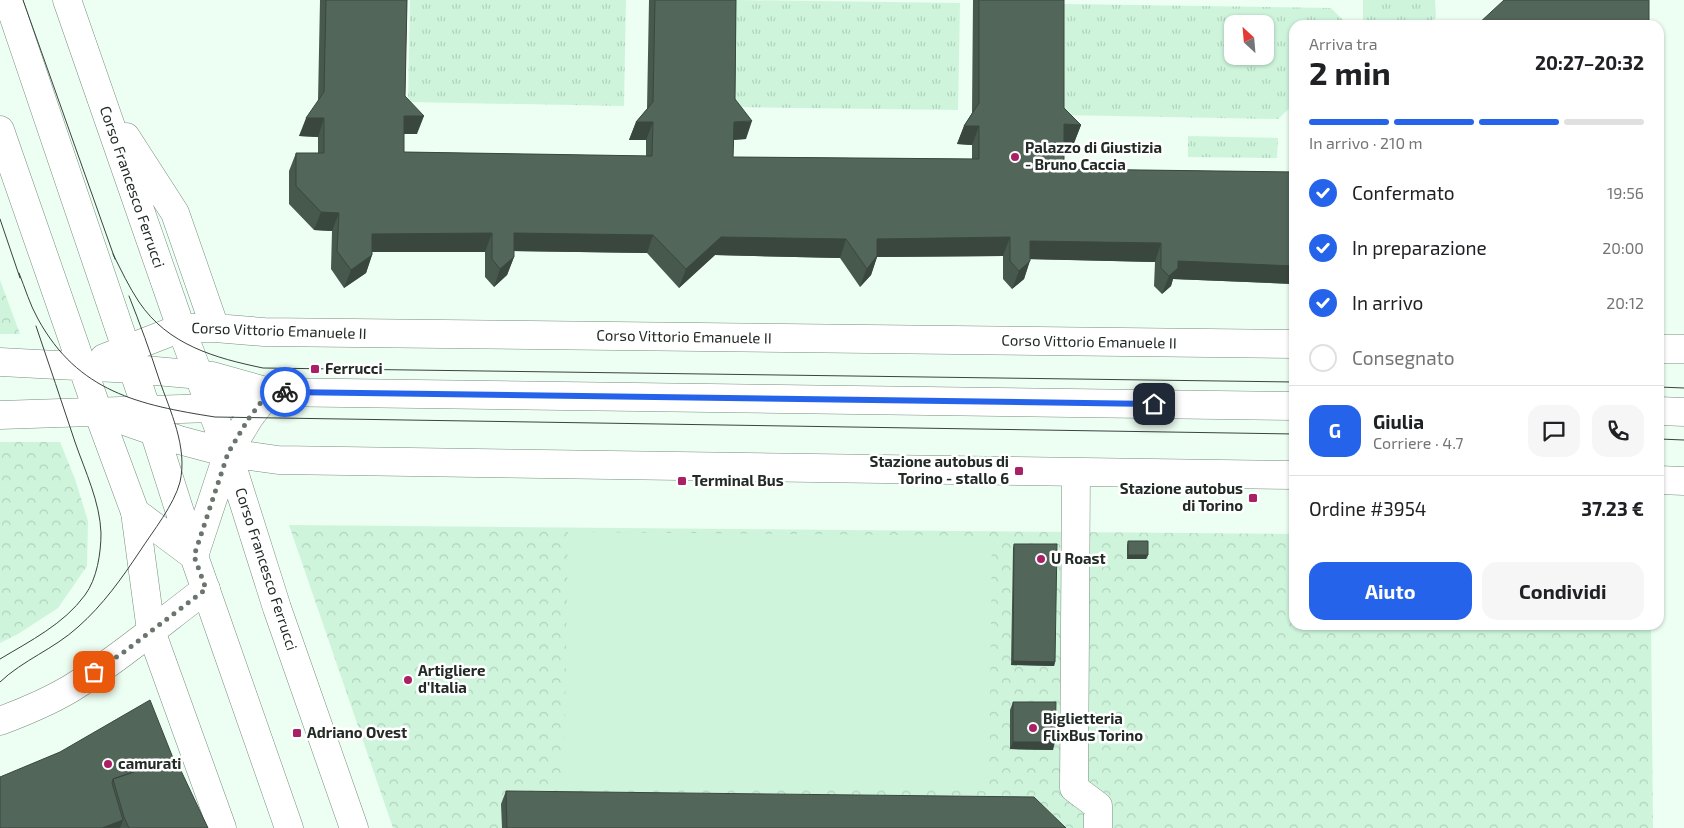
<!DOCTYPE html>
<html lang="it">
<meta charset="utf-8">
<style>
body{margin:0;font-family:"Exo 2",sans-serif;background:#f6f6f6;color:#202124;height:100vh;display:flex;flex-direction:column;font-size:19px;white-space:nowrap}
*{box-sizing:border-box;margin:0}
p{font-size:16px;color:#757577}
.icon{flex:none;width:28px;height:28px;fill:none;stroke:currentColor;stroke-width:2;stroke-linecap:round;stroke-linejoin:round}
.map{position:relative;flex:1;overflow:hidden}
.details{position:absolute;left:1289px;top:20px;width:375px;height:610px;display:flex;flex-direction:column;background:#fff;border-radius:15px;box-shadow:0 1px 4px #0004}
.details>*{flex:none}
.needle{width:32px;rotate:334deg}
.controls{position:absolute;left:1224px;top:15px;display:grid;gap:10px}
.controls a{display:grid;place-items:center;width:50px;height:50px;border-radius:10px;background:#fff;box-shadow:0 1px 4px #0004;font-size:25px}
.pin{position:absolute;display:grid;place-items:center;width:42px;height:42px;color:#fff;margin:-21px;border-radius:10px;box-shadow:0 2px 8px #0006}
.courier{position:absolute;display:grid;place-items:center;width:50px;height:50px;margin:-25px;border:4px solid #2563eb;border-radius:50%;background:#fff;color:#222;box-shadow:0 1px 6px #0007}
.overview em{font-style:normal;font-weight:700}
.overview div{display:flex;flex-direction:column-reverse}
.overview{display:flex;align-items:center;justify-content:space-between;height:85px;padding:0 20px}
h1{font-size:32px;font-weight:700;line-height:38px}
.bar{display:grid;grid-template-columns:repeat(4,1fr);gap:8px 5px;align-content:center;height:60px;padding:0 20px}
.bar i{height:6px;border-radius:4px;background:#e0e0e0}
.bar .selected{background:#2563eb}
.bar p{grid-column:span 4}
.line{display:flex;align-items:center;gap:12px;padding:0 20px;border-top:1px solid #e0e0e0}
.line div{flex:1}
.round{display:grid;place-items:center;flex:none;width:52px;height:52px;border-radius:15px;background:#f6f6f6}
ol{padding:0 20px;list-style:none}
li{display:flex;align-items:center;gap:15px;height:55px}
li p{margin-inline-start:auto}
li .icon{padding:5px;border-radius:50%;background:#2563eb;color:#fff;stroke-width:4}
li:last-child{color:#757577}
li i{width:28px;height:28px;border:2px solid #e0e0e0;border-radius:50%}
.primary-button{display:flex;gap:10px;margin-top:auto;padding:10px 20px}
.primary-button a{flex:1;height:58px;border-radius:15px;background:#2563eb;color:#fff;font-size:20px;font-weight:700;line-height:58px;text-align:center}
.primary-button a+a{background:#f6f6f6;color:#202124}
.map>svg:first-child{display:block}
.grass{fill:url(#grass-tufts);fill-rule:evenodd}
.forest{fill:url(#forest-crowns)}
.garden{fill:#cef5dc}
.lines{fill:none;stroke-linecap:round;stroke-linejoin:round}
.minor-casing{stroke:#7a8e81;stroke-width:29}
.major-casing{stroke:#7a8e81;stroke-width:29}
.minor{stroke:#fff;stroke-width:28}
.major{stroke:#fff;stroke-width:28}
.tram{stroke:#3a433d;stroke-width:1}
.wall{fill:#47584d}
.shaded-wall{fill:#3a473f}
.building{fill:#53665a;stroke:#3a473f}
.done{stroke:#6a756d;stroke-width:5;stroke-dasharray:0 9}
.route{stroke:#2563eb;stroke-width:6}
.poi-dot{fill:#a92065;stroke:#fff;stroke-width:2}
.labels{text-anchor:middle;stroke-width:5;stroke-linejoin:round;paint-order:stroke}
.poi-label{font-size:15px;font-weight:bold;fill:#232b26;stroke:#fff;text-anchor:start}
.street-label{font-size:15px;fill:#232b26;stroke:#fff}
</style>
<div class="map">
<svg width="1684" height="828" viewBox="0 0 1684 828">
<defs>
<pattern id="grass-tufts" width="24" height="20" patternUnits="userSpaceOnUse" patternTransform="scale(1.25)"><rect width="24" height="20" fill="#cef5dc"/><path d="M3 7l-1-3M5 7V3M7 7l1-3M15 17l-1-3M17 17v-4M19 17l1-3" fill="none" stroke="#b1d2bd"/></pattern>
<pattern id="forest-crowns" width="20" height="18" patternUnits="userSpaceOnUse" patternTransform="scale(1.25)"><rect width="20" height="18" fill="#cef5dc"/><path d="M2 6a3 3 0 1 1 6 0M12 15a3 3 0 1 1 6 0" fill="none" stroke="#b1d2bd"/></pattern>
</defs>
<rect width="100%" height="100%" fill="#edfef2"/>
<path class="grass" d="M410,0H626L624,106L408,102Z
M736,0L960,3L958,110L734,107Z
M1363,0H1435L1436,17L1428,25H1363Z
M1064,4L1331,8L1343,20V25H1294V104L1278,119L1062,115ZM1232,24H1265V56H1232Z
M1188,136L1278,138L1277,158L1188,157Z"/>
<path class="forest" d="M0,280L20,334H0Z
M0,442H60L75,479L88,521L87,566L58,608L18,634L0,643Z
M289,525L1294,534V625H1651L1653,828H393Z"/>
<path class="garden" d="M568,532L992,536L989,791L564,786Z"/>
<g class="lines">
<g class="minor-casing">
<path id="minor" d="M67,0L181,328L228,453L277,608L354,828
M126,137L175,213L215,328
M1659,349H1684
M104,358L181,328H215L264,332L1294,344
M99,412L179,440L228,453L278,460L1294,475
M1076,472L1074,788L1098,806V828
M1659,480L1684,481
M135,512L151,631L222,828
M194,556L228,453L249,418L269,392
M0,721C24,712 48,702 70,689C117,660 161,623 206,589"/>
</g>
<g class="major-casing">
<path id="major" d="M8,0L154,431L194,556L289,828
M0,130L98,412L135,512L194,556
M0,362L133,369L212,376L269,392L1294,406
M1659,411L1684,412
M0,415L211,408L269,392"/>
</g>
<use href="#minor" class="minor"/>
<use href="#major" class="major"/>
<path class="tram" d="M23,0L115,259
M0,219L20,278
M113,254C121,270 129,287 139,302C168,345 215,358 263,368L1294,382
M19,273C25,288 30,305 38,319C78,392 139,405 215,417L1294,434
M1659,387L1684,388
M1659,439L1684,440
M0,659C30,641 64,624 85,595C97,579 101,553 101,533C100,502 85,471 75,442C62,403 49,364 36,326
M0,682C23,660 54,649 78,627C103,605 122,578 140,551C153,531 174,505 180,482C188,447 170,411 159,379C150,351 140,324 129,296"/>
</g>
<path class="wall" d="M320,0H407L405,96L417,134H404V152L646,156V140H629L636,122L647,109L649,0H736L735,99L746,139L734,140L733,157L972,159V145L957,144L964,126L972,113L973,0H1064V108L1081,125L1074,143H1064V169L1294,172V284L1173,279L1171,286L1162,294L1154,286L1155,262L1030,259L1024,279L1012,289L1003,279V256L877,257L871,275L860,287L840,258L715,255L679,288L647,253L514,251V257L507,275L494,287L485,277V252H372V255L366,273L344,288L331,269L332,231L314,230L289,204V171L296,153H318V137L299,136L318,101Z
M1128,541L1148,555L1146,559H1127V545Z
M1014,544L1055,662L1054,666L1011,665L1013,548Z
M1013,702L1053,750L1010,749V710Z
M173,758L208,828H0V777Z
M506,791L1066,828H502L501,804Z"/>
<path class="shaded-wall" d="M404,116H424L417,134H398Z
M306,118H324L318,137L299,136Z
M752,121L746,139L727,140L734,122Z
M636,122H653L646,140H629Z
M1064,124L1081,125L1074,143H1057Z
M964,126H979L972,145L957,144Z
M321,212L339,213L332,231L314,230Z
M492,233L485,252H366L372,234Z
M514,233L653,235L647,253L507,251Z
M721,237L846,239L840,258L715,255L679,288L686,269Z
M1010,237L1003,256L877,257L871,275L860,287L877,239Z
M1030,241L1161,243L1155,262L1024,259Z
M372,255L366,273L344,288L351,270Z
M514,257L507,275L494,287L500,269Z
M1030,261L1024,279L1012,289L1019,271Z
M1178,261L1294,266V284L1173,279L1171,286L1162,294L1169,276Z
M1128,555H1148L1146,559H1127Z
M1013,661L1055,662L1054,666L1011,665Z
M1013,742H1055L1053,750L1010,749Z
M123,820L120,828H102Z"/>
<path class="building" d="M326,0H407L405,96L424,116H404V152L652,156L653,122H636L653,102L655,0H736L735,99L752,121L734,122L733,157L979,159V126H964L979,103V0H1064V108L1081,125L1064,124V169L1294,172V266L1178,261V268L1169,276L1161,268V243L1030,241V261L1019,271L1010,261V237L877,239V256L867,269L846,239L721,237L686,269L653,235L514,233V257L500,269L492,259V233L372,234V255L351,270L337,251L339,213L321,212L296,186V153H324V118H306L324,92Z
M1504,0H1649V25H1477Z
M1128,541H1148V555H1128Z
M1014,544H1057L1055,662L1013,661Z
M150,700L173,758L113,779L112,783L123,820L102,828H0V777L60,752Z
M1013,702H1056L1055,742H1013Z
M175,758L208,828H129L124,817L113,779Z
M506,791L1034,797L1066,828H507Z"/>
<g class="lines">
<path class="done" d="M94,672L124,652L206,589L194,556L228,453L249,418L269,392H285"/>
<path class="route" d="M285,392L1154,404"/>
</g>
<g class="poi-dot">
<circle cx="1015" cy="157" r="5"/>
<rect x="310" y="364" width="10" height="10" rx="2.5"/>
<rect x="1014" y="466" width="10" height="10" rx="2.5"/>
<rect x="677" y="476" width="10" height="10" rx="2.5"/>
<rect x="1248" y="493" width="10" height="10" rx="2.5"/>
<circle cx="1041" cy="559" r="5"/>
<circle cx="408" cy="680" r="5"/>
<circle cx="1033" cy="728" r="5"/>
<rect x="292" y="728" width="10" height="10" rx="2.5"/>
<circle cx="108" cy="764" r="5"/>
</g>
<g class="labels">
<g class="poi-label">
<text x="1025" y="153">Palazzo di Giustizia<tspan x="1025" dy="17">- Bruno Caccia</tspan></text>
<text x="325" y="374">Ferrucci</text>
<text x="1009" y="467" text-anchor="end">Stazione autobus di<tspan x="1009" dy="17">Torino - stallo 6</tspan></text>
<text x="692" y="486">Terminal Bus</text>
<text x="1243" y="494" text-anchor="end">Stazione autobus<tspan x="1243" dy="17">di Torino</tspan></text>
<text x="1051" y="564">U Roast</text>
<text x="418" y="676">Artigliere<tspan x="418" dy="17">d'Italia</tspan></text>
<text x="1043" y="724">Biglietteria<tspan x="1043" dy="17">FlixBus Torino</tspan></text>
<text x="307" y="738">Adriano Ovest</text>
<text x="118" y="769">camurati</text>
</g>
<g class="street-label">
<text transform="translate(132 187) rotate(71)" y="5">Corso Francesco Ferrucci</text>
<text transform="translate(279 331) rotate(2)" y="5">Corso Vittorio Emanuele II</text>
<text transform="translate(684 337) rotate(1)" y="5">Corso Vittorio Emanuele II</text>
<text transform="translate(1089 342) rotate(1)" y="5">Corso Vittorio Emanuele II</text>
<text transform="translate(266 569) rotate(72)" y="5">Corso Francesco Ferrucci</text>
</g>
</g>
</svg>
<div class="controls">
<a><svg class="needle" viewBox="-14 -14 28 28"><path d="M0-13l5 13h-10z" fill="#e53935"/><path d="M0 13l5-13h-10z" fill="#757577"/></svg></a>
</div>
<div class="pin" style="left:94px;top:672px;background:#ea580c"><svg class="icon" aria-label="bag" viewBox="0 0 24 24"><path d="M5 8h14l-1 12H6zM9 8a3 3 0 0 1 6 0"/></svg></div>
<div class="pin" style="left:1154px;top:404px;background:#1f2937"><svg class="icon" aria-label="home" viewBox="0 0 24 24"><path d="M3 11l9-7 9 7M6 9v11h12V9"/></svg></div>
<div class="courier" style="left:285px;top:392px"><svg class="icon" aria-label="bike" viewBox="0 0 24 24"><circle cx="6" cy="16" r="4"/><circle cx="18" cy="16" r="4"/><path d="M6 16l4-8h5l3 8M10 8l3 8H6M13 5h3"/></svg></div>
<section class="details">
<div class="overview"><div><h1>2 min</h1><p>Arriva tra</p></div><em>20:27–20:32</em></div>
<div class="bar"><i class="selected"></i><i class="selected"></i><i class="selected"></i><i></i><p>In arrivo · 210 m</p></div>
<ol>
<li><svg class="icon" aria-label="check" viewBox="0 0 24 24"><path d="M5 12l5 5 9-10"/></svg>Confermato<p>19:56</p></li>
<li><svg class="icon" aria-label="check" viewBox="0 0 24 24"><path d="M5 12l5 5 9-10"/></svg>In preparazione<p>20:00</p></li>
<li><svg class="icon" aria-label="check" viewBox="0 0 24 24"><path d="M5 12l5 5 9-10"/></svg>In arrivo<p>20:12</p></li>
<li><i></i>Consegnato</li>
</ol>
<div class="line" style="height:90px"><b class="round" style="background:#2563eb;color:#fff">G</b><div><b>Giulia</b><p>Corriere · 4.7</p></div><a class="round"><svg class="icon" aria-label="chat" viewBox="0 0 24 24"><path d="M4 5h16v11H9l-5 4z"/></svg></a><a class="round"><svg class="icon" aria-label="phone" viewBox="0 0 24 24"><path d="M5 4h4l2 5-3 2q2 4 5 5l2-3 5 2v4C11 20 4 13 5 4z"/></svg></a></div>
<div class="line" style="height:65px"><div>Ordine #3954</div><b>37.23 €</b></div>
<div class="primary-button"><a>Aiuto</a><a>Condividi</a></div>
</section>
</div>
